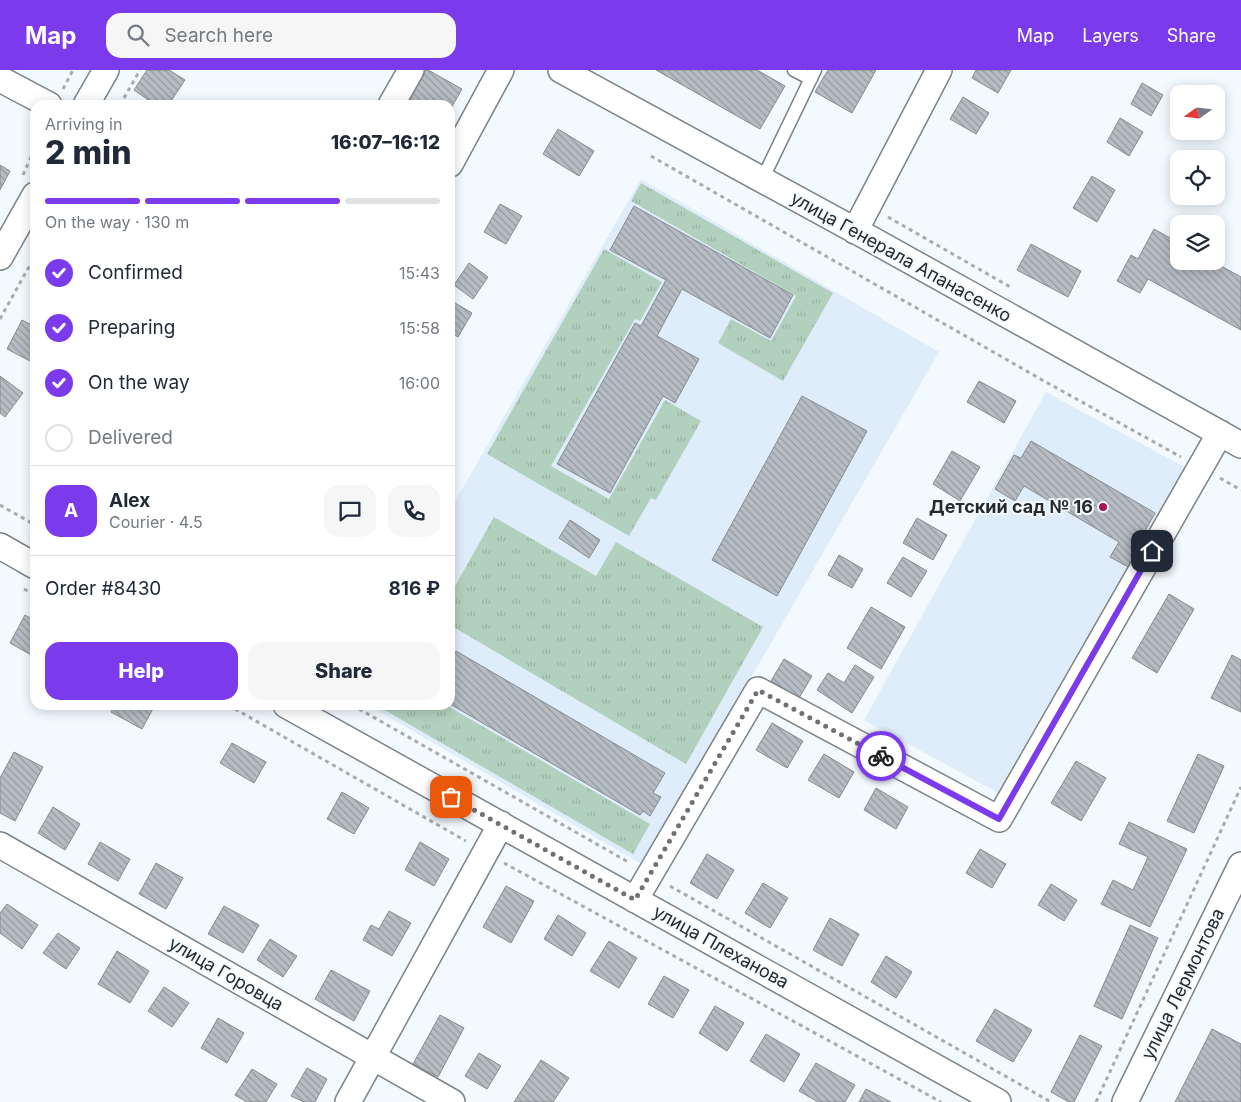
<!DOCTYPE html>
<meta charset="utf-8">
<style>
body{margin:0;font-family:Inter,sans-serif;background:#f6f6f7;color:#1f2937;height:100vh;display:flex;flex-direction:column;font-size:19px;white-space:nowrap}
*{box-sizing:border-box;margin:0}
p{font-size:16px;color:#747a83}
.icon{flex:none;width:28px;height:28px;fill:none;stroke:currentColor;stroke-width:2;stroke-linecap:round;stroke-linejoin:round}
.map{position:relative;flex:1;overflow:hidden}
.panel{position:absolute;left:30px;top:30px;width:425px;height:610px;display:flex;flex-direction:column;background:#fff;border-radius:15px;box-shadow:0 2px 12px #0003}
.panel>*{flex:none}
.needle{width:32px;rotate:255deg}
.fabs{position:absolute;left:1170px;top:15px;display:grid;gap:10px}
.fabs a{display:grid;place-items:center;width:55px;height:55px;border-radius:10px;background:#fff;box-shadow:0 2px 12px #0003;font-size:25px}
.pin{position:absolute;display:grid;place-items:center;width:42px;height:42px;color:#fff;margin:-21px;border-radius:10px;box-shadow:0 2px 8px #0006}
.courier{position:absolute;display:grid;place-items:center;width:50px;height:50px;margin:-25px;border:4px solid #7c3aed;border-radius:50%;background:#fff;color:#222;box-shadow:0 1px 6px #0007}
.head em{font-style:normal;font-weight:800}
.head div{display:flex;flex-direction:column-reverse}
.head{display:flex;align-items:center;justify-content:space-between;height:85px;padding:0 15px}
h1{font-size:32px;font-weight:800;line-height:38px}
.bar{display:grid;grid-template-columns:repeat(4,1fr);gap:8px 5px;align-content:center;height:60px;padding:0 15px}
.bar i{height:6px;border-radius:4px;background:#e0e1e3}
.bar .current{background:#7c3aed}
.bar p{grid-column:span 4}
.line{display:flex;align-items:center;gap:12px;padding:0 15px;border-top:1px solid #e0e1e3}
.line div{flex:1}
.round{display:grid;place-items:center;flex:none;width:52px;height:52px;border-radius:15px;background:#f6f6f7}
ol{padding:0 15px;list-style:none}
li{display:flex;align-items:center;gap:15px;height:55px}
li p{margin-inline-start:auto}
li .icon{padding:5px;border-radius:50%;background:#7c3aed;color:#fff;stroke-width:4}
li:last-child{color:#747a83}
li i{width:28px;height:28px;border:2px solid #e0e1e3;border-radius:50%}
.primary-button{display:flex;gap:10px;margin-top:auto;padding:10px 15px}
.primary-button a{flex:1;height:58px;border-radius:15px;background:#7c3aed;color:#fff;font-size:20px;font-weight:800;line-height:58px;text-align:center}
.primary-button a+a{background:#f6f6f7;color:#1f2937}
header{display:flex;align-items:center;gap:30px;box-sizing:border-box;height:70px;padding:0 25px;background:#7c3aed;color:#fff}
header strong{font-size:24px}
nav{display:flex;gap:28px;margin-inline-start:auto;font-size:18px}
.search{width:350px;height:45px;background:#f6f6f7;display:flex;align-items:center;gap:12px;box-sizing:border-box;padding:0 18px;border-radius:15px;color:#747a83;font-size:19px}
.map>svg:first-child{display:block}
.built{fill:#dfedfa}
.grass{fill:url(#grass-tufts)}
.building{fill:url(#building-back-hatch);stroke:#848c92}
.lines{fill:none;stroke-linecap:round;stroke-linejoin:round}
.service-casing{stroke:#7b8288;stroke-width:15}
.minor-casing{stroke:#7b8288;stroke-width:28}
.path{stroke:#a6acb0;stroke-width:3;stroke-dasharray:4 4;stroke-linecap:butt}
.service{stroke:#fff;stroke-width:12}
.minor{stroke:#fff;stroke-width:25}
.done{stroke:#6e7276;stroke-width:5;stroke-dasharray:0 9}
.route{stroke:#7c3aed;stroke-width:6}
.poi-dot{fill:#a41559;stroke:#f2f9ff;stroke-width:2}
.labels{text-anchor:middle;stroke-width:4;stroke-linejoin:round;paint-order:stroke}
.street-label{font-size:18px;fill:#272a2c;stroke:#f2f9ff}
.poi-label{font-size:18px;font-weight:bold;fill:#272a2c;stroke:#f2f9ff;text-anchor:end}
</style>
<header>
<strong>Map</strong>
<div class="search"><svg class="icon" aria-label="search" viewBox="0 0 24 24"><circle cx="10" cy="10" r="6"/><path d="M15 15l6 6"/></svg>Search here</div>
<nav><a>Map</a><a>Layers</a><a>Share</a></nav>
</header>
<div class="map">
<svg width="1241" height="1032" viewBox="0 0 1241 1032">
<defs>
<pattern id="grass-tufts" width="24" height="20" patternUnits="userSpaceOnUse" patternTransform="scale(1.25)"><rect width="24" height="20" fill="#b2d0be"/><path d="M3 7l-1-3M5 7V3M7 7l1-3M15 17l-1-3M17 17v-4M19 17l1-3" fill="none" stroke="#99b3a3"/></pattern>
<pattern id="building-back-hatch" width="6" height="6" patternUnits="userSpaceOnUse" patternTransform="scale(1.25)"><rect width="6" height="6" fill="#b6bdc4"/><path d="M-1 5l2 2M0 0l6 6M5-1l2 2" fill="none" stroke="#949a9f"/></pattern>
</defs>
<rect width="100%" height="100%" fill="#f2f9ff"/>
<path class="built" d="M641,109L939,282L643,795L368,635H450V440Z
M1046,322L1192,401L1004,726L864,650Z"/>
<path class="grass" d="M641,113L833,223L783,311L718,273L731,249L771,271L796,226L631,131Z
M604,179L662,212L640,251L635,249L551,396L609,429L665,330L701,351L656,430L651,428L629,466L487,384Z
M494,447L596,506L616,472L763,557L686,694L450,555V525Z
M376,635H446L650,754L633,784Z"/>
<path class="building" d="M147,0H169L185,10L171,31L178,35H148L150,31L134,20Z
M425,0H428L462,19L450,40V35H406Z
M656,0H757L785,16L760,59Z
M828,0H876L852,43L815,22Z
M976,0H1011L998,23L972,8Z
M1142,13L1163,25L1151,46L1131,34Z
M963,27L989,43L976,64L950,49Z
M1120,48L1143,62L1129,86L1107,72Z
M558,59L594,81L579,106L543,84Z
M0,95L10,101L0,120Z
M1092,106L1115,120L1097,152L1073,138Z
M500,134L522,146L506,174L484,162Z
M634,136L793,225L770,268L682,219L657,266L699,289L675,333L663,326L610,423L557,394L635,253L641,256L666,210L610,180Z
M1154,159L1179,173V191H1212L1241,207V260L1148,209L1140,223L1117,211L1131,185L1138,189Z
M1031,174L1081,201L1068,227L1017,200Z
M469,193L488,207L473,229L454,215Z
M450,230L472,243L458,267L450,262Z
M22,250L35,257V286L32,292L7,279Z
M0,306L23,323L5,347L0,343Z
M979,311L1016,331L1004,353L967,332Z
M802,326L867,361L777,526L712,490Z
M1031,371L1155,443L1145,461L1152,465L1132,499L1110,487L1119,472L1024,416L1015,431L995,419L1014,385L1021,388Z
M952,381L980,397L960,431L933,414Z
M917,448L947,465L933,490L903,473Z
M570,450L600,470L589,488L559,468Z
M839,485L863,499L852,518L828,505Z
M903,487L927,501L911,527L887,513Z
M1169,524L1194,539L1157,603L1132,588Z
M871,537L905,557L881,599L847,578Z
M25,545L35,551V587L10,573Z
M456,581L665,703L653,723L661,727L650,746L643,741L640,745L450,634V593Z
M1232,585L1241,590V642L1211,628Z
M784,589L812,606L799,628L771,611Z
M855,595L874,607L852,643L817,620L828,603L844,613Z
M115,635H155L142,659L111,642Z
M772,653L803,671L787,698L756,680Z
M232,673L266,692L254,713L220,693Z
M14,682L43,697L15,751L0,743V708Z
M824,684L854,702L839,728L808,710Z
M1198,684L1224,696L1194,763L1167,751Z
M1076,691L1106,708L1081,751L1051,733Z
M876,718L908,737L896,759L864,740Z
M342,722L369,738L354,764L327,749Z
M53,737L80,754L65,780L38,763Z
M1129,752L1187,779L1150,857L1101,834L1113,810L1133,820L1148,787L1119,774Z
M100,772L130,789L118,811L88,794Z
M420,772L449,789L434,816L405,800Z
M980,779L1006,794L992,818L966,803Z
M707,784L734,800L717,829L690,813Z
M156,793L183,808L166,839L139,824Z
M763,813L788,828L770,858L745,843Z
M1051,814L1077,830L1064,851L1038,835Z
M506,816L534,831L511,873L483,857Z
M7,834L38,855L22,879L0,863V843Z
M224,836L259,855L243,883L208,864Z
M389,841L411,853L392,886L363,870L371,855L379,859Z
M558,845L586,863L572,886L544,869Z
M830,848L859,864L842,896L813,880Z
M1130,855L1158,868L1122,949L1094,936Z
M58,863L80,878L66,899L43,883Z
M270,869L297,886L283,907L257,890Z
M609,871L637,888L619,918L590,901Z
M117,881L149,901L130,933L98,914Z
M886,886L912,902L896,928L871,912Z
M331,900L370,921L354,951L315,929Z
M664,906L689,920L673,948L648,934Z
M164,917L189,933L172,957L148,941Z
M715,936L744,953L727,981L699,963Z
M995,939L1032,960L1013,992L976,971Z
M440,945L464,958L438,1007L413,994Z
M218,948L244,963L227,993L201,978Z
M1212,959L1241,974V1032H1175Z
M766,964L800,984L784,1012L750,991Z
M1080,965L1102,976L1074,1032H1069L1051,1022Z
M479,983L501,996L487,1019L465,1006Z
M541,990L569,1008L553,1032H514Z
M816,993L855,1015L845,1032H818L799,1021Z
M307,998L327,1009L315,1032H304L291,1026Z
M252,999L277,1014L266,1032H247L235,1025Z
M866,1019L891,1032H859Z"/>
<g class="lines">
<g class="service-casing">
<path id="service" d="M794,0L811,9
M762,110L815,0"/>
</g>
<g class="minor-casing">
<path id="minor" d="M561,0L869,168L1241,375
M0,9L49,35
M86,35L106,0
M391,35L411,0
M450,94L501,0
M855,161L939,0
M0,187L35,125
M0,476L35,496
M286,635L998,1032
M0,775L452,1032
M635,830L758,620L999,749L1220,363
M348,1032L501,754
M1125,1032L1241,795"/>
</g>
<path class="path" d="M63,19L73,0
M120,35L140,0
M651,86L1044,311L1181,387
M23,105L35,78
M888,147L1012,218
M0,249L35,186
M1220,408L1241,420
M0,435L35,455
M24,519L35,525
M228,635L466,771
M352,635L630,793
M504,793L941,1032
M670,816L1051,1032
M1096,1032L1241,717"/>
<use href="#service" class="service"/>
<use href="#minor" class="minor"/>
</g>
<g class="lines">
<path class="done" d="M451,727L635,830L758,620L881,686"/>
<path class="route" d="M881,686L999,749L1152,481"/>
</g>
<circle class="poi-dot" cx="1103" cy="437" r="5"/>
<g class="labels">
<g class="street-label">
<text transform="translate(901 187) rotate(29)" y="6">улица Генерала Апанасенко</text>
<text transform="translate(721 877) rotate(29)" y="6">улица Плеханова</text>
<text transform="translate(226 904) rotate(30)" y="6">улица Горовца</text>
<text transform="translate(1183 914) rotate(-64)" y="6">улица Лермонтова</text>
</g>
<g class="poi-label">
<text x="1093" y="443">Детский сад № 16</text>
</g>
</g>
</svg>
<div class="fabs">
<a><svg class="needle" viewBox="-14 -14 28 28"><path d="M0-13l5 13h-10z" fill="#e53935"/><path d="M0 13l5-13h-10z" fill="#747a83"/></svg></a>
<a><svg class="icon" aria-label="locate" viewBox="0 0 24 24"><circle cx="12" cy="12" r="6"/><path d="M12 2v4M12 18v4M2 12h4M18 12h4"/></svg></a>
<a><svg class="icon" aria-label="layers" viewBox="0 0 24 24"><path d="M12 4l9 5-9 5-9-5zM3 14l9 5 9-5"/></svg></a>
</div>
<div class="pin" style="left:451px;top:727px;background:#ea580c"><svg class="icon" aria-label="bag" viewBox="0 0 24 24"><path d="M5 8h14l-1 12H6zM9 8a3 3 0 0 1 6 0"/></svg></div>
<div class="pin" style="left:1152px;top:481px;background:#1f2937"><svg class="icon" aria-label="home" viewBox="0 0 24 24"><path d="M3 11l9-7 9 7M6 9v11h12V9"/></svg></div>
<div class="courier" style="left:881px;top:686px"><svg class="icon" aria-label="bike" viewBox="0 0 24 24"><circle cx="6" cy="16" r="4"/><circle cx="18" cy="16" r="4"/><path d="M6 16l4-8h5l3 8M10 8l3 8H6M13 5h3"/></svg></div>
<section class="panel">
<div class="head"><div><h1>2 min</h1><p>Arriving in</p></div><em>16:07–16:12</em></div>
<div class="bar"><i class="current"></i><i class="current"></i><i class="current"></i><i></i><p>On the way · 130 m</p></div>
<ol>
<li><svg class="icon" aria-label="check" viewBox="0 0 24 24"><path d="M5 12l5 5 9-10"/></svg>Confirmed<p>15:43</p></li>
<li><svg class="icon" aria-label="check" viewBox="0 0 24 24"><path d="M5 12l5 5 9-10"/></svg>Preparing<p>15:58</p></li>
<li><svg class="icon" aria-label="check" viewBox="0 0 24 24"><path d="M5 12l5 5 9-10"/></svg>On the way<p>16:00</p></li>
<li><i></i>Delivered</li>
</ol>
<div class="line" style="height:90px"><b class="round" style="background:#7c3aed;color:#fff">A</b><div><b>Alex</b><p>Courier · 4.5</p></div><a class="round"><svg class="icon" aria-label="chat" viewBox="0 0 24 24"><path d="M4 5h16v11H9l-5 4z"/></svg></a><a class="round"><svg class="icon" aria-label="phone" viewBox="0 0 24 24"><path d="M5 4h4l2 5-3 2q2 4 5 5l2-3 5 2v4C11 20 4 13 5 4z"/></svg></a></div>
<div class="line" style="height:65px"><div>Order #8430</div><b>816 ₽</b></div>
<div class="primary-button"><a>Help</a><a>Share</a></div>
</section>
</div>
